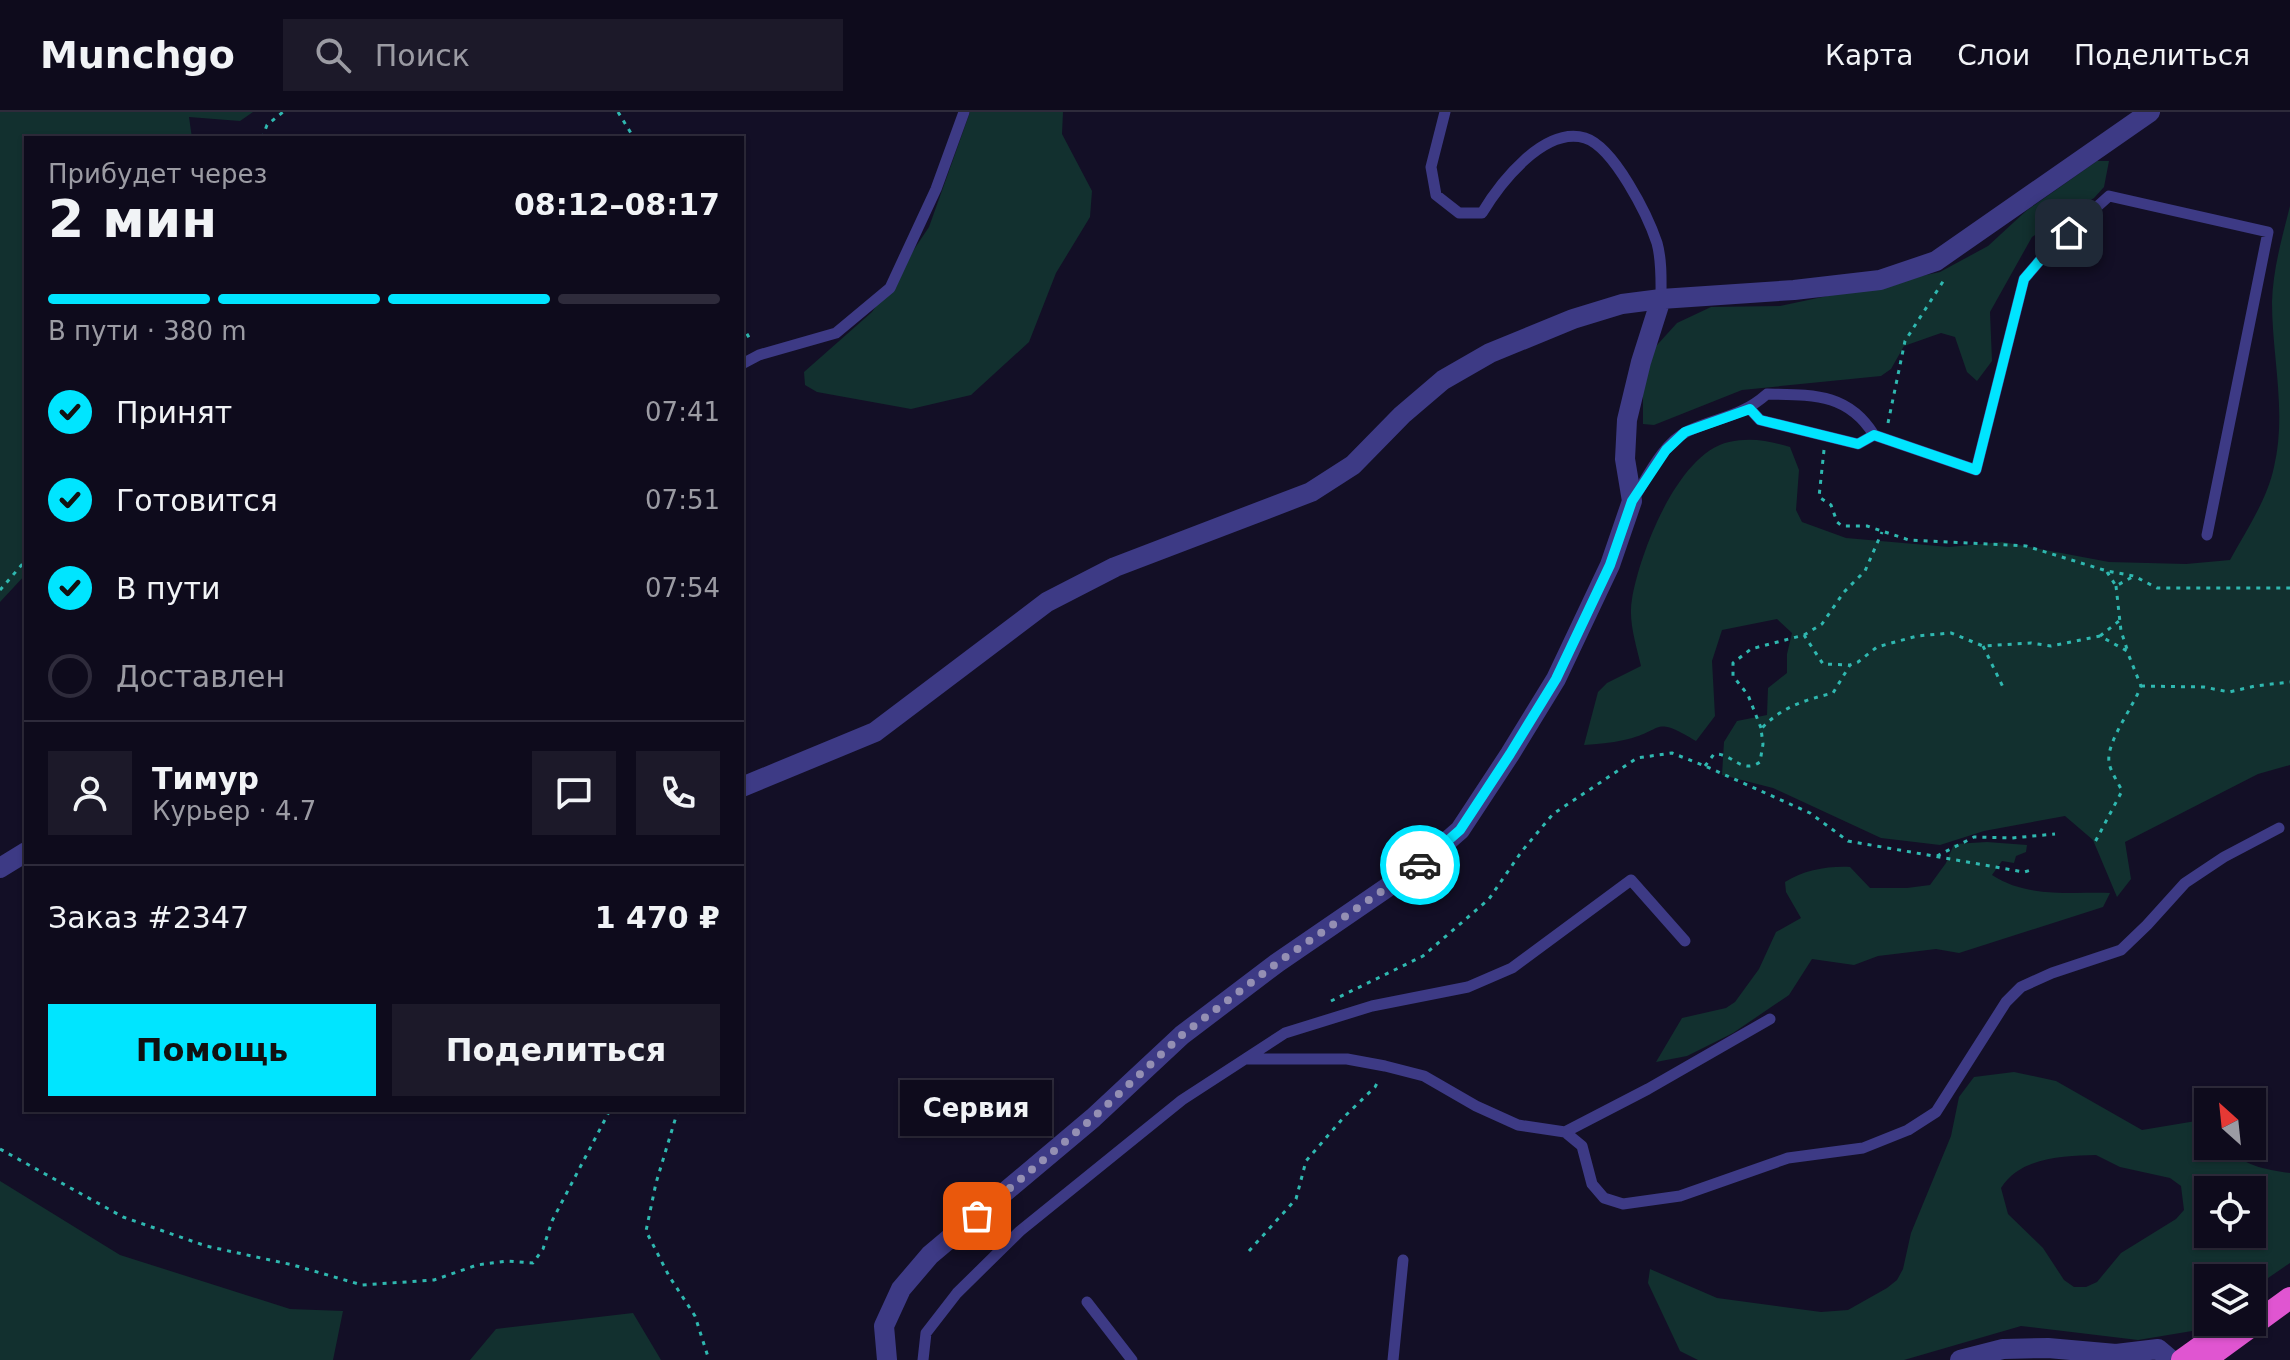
<!DOCTYPE html>
<html lang="ru">
<meta charset="utf-8">
<style>
body{margin:0;font-family:"DejaVu Sans",sans-serif;background:#1c1929;color:#f1f3f6;height:100vh;display:flex;flex-direction:column;font-size:30px;white-space:nowrap}
*{box-sizing:border-box;margin:0}
p{font-size:26px;color:#9b9ba3}
.icon{flex:none;width:44px;height:44px;fill:none;stroke:currentColor;stroke-width:2;stroke-linecap:round;stroke-linejoin:round}
.map{position:relative;flex:1;overflow:hidden}
.side{position:absolute;left:24px;top:24px;width:720px;height:976px;display:flex;flex-direction:column;background:#0e0b1c;border-radius:0px;box-shadow:0 2px 6px #0004,0 0 0 2px #2e2b3b}
.side>*{flex:none}
.needle{width:52px;rotate:333deg}
.controls{position:absolute;left:2194px;top:976px;display:grid;gap:16px}
.controls a{display:grid;place-items:center;width:72px;height:72px;border-radius:0px;background:#0e0b1c;box-shadow:0 2px 6px #0004,0 0 0 2px #2e2b3b;font-size:40px}
.pin{position:absolute;display:grid;place-items:center;width:68px;height:68px;color:#fff;margin:-34px;border-radius:16px;box-shadow:0 4px 12px #0006}
.courier{position:absolute;display:grid;place-items:center;width:80px;height:80px;margin:-40px;border:6px solid #00e5ff;border-radius:50%;background:#fff;color:#222;box-shadow:0 2px 10px #0007}
.bubble{position:absolute;height:56px;border-radius:0px;background:#0e0b1c;box-shadow:0 2px 6px #0004,0 0 0 2px #2e2b3b;font-size:26px;font-weight:600;line-height:56px;text-align:center}
.headline em{font-style:normal;font-weight:600}
.headline div{display:flex;flex-direction:column-reverse}
.headline{display:flex;align-items:center;justify-content:space-between;height:136px;padding:0 24px}
h1{font-size:52px;font-weight:600;line-height:60px}
.bar{display:grid;grid-template-columns:repeat(4,1fr);gap:12px 8px;align-content:center;height:96px;padding:0 24px}
.bar i{height:10px;border-radius:6px;background:#2e2b3b}
.bar .on{background:#00e5ff}
.bar p{grid-column:span 4}
.line{display:flex;align-items:center;gap:20px;padding:0 24px;border-top:2px solid #2e2b3b}
.line div{flex:1}
.round{display:grid;place-items:center;flex:none;width:84px;height:84px;border-radius:0px;background:#1c1929}
ol{padding:0 24px;list-style:none}
li{display:flex;align-items:center;gap:24px;height:88px}
li p{margin-inline-start:auto}
li .icon{padding:8px;border-radius:50%;background:#00e5ff;color:#111;stroke-width:4}
li:last-child{color:#9b9ba3}
li i{width:44px;height:44px;border:4px solid #2e2b3b;border-radius:50%}
.cta{display:flex;gap:16px;margin-top:auto;padding:16px 24px}
.cta a{flex:1;height:92px;border-radius:0px;background:#00e5ff;color:#111;font-size:32px;font-weight:600;line-height:92px;text-align:center}
.cta a+a{background:#1c1929;color:#f1f3f6}
header{display:flex;align-items:center;gap:48px;box-sizing:border-box;height:112px;padding:0 40px;background:#0e0b1c;border-bottom:2px solid #2e2b3b}
header strong{font-size:38px}
nav{display:flex;gap:44px;margin-inline-start:auto;font-size:28px}
.search{width:560px;height:72px;background:#1c1929;display:flex;align-items:center;gap:20px;box-sizing:border-box;padding:0 28px;border-radius:0px;color:#9b9ba3;font-size:30px}
.map>svg:first-child{display:block}
.green{fill:#12302f;fill-rule:evenodd}
.lines{fill:none;stroke-linecap:round;stroke-linejoin:round}
.path{stroke:#2fb8b0;stroke-width:3;stroke-dasharray:4 6;stroke-linecap:butt}
.service{stroke:#3d3a85;stroke-width:11}
.minor{stroke:#3d3a85;stroke-width:20}
.trunk{stroke:#e055d1;stroke-width:22}
.done{stroke:#948fb3;stroke-width:8;stroke-dasharray:0 14.4}
.route{stroke:#00e5ff;stroke-width:10}
</style>
<header>
<strong>Munchgo</strong>
<div class="search"><svg class="icon" aria-label="search" viewBox="0 0 24 24"><circle cx="10" cy="10" r="6"/><path d="M15 15l6 6"/></svg>Поиск</div>
<nav><a>Карта</a><a>Слои</a><a>Поделиться</a></nav>
</header>
<div class="map">
<svg width="2290" height="1248" viewBox="0 0 2290 1248">
<rect width="100%" height="100%" fill="#130f26"/>
<path class="green" d="M0,0H253L240,9L189,5L192,26H26V462L0,490Z
M970,0H1063L1062,22L1092,79L1090,105L1056,161L1029,230L971,283L911,297L817,280L805,273L804,260L872,200L929,115Z
M2097,49H2109L2104,75L2094,86L2032,125L1990,200L1992,249L1977,269L1967,260L1955,225L1941,221L1904,234L1891,257L1881,264L1742,278L1654,313L1643,312V257L1648,243L1677,211L1711,195L1780,194L1940,160L1988,134L2026,99Z
M2290,94V653L2258,662L2125,730L2131,767L2117,785L2093,728L2065,704L1984,719L1940,733L1881,726L1773,676L1722,663L1724,630L1737,609L1767,603L1768,576L1787,561V542L1792,521L1777,507L1722,518L1712,549L1715,604L1696,629C1652,602 1665,619 1624,628C1611,631 1597,632 1584,633L1598,580L1607,571L1641,554C1636,532 1628,509 1632,487C1640,440 1678,341 1729,330C1751,325 1770,329 1790,335L1799,358L1796,398L1802,410L1846,426L1949,435L2003,430L2109,450L2186,452L2230,448C2246,419 2267,388 2274,355C2287,300 2272,245 2272,190C2273,157 2282,126 2290,94Z
M1987,730L2027,733L2026,740L2016,744L2014,751L2002,749L1992,763C2027,786 2069,780 2110,781L2103,795L1959,841L1936,837L1878,844L1854,853L1812,847L1789,883L1733,921L1687,944L1656,950L1682,906L1726,896L1735,890L1759,857L1776,820L1801,806L1786,780L1785,770C1804,758 1828,754 1850,755L1870,776H1907L1930,773L1946,751L1954,732Z
M2014,960L2056,969L2142,1018L2208,1007V1034H2228C2241,1054 2268,1058 2290,1061V1151L2252,1177V1166H2208V1208L2192,1219L2138,1228L2021,1214L1904,1248H1698L1680,1239L1648,1171L1650,1157L1717,1186L1821,1200L1848,1198L1887,1176L1897,1168L1903,1157L1911,1121L1951,1024L1959,985L1974,965ZM2096,1043L2120,1055L2170,1066L2181,1074L2184,1098L2176,1107L2121,1141L2097,1170L2086,1175H2074L2064,1168L2043,1136L2008,1102L2001,1076C2020,1045 2063,1044 2096,1043ZM2208,1078H2252V1122H2208Z
M0,1069L120,1143L290,1197L343,1199L333,1248H0Z
M633,1201L661,1248H470L496,1217Z"/>
<g class="lines">
<path class="path" d="M618,0L634,26
M262,26L267,13L283,0
M742,213L751,229
M1888,311L1905,229L1944,168
M1824,338L1819,385L1831,393L1837,410L1842,414H1867L1909,428L2026,434L2107,459L2134,464L2157,476H2290
M2107,460L2116,474L2134,464
M2116,474L2121,519L2127,537
M0,478L26,448
M1804,523L1822,512L1844,480L1865,459L1882,420
M2100,524L2119,509
M1983,534L2003,575
M2141,574L2204,575L2229,580L2255,574L2290,570
M1761,616L1748,583L1733,564V551L1751,537L1804,523L1823,552L1850,553
M1705,654L1714,642C1733,641 1741,663 1760,650L1763,632L1761,617C1781,595 1805,588 1833,581L1850,553L1858,550L1877,535L1917,524L1951,521L1983,534L2031,531L2051,534L2100,524L2127,539L2141,574C2134,594 2106,630 2109,650C2110,659 2118,670 2122,679L2094,732
M1937,744L1974,725L2012,726L2055,722
M1331,889L1423,844L1489,787L1522,739L1553,702L1637,646L1672,641L1705,654L1810,701L1848,729L2024,760L2031,758
M678,998L656,1071L646,1119L669,1164L695,1204L709,1248
M0,1037L123,1105L206,1134L293,1153L362,1173L434,1168L477,1153L507,1149L533,1151L543,1137L552,1109L610,998
M1249,1139L1296,1087L1306,1049L1344,1005L1375,975L1379,968"/>
<path class="service" d="M1445,0L1431,55L1436,83L1459,101H1482C1500,71 1544,14 1585,26C1614,35 1648,104 1657,131C1662,149 1661,169 1661,187
M742,252L759,243L836,221L890,176L936,77L964,0
M1874,323L1976,358L2024,167L2048,139L2109,84L2268,120L2207,423
M1633,388C1647,366 1663,331 1688,319C1718,305 1741,305 1767,282C1813,283 1848,281 1874,323L1858,332L1760,308L1750,297
M1246,947H1347L1385,954L1424,964L1476,994L1518,1013L1565,1020L1648,977L1770,907
M1565,1020L1582,1034L1592,1072L1604,1086L1623,1092L1680,1084L1788,1046L1863,1036L1908,1018L1936,1000L2006,890L2021,875L2052,861L2121,838L2147,813L2185,771L2224,745L2279,716
M1087,1190L1132,1248
M923,1248L926,1221L957,1181L1020,1119L1182,988L1285,921L1372,894L1468,875L1512,856L1631,768L1685,829
M1393,1248L1403,1148"/>
<path class="minor" d="M742,675L875,620L1047,490L1115,455L1311,380L1353,353L1402,303L1443,268L1490,241L1573,207L1622,192L1661,187L1794,178L1880,168L1936,149L2150,0
M0,756L26,740
M887,1248L884,1214L901,1177L930,1143L1093,1006L1182,923L1277,851L1420,753L1460,718L1510,642L1556,567L1610,453L1632,389L1625,347L1627,308L1641,250L1661,187
M1960,1248L2003,1237L2048,1236L2116,1242L2158,1237L2171,1248"/>
<path class="trunk" d="M2182,1248L2214,1225
M2205,1248L2290,1186"/>
</g>
<g class="lines">
<path class="done" d="M977,1104L1093,1006L1182,923L1277,851L1420,753"/>
<path class="route" d="M1420,753L1460,718L1510,642L1556,567L1610,453L1632,389L1666,338L1685,320L1750,297L1760,308L1858,332L1874,323L1976,358L2024,167L2048,139L2069,121"/>
</g>
</svg>
<div class="controls">
<a><svg class="needle" viewBox="-14 -14 28 28"><path d="M0-13l5 13h-10z" fill="#e53935"/><path d="M0 13l5-13h-10z" fill="#9b9ba3"/></svg></a>
<a><svg class="icon" aria-label="locate" viewBox="0 0 24 24"><circle cx="12" cy="12" r="6"/><path d="M12 2v4M12 18v4M2 12h4M18 12h4"/></svg></a>
<a><svg class="icon" aria-label="layers" viewBox="0 0 24 24"><path d="M12 4l9 5-9 5-9-5zM3 14l9 5 9-5"/></svg></a>
</div>
<div class="pin" style="left:977px;top:1104px;background:#ea580c"><svg class="icon" aria-label="bag" viewBox="0 0 24 24"><path d="M5 8h14l-1 12H6zM9 8a3 3 0 0 1 6 0"/></svg></div>
<div class="pin" style="left:2069px;top:121px;background:#1f2937"><svg class="icon" aria-label="home" viewBox="0 0 24 24"><path d="M3 11l9-7 9 7M6 9v11h12V9"/></svg></div>
<div class="courier" style="left:1420px;top:753px"><svg class="icon" aria-label="car" viewBox="0 0 24 24"><path d="M5 17H2v-5l4-1 3-4h7l3 4 3 1v5h-3M9 17h6M6 11h13"/><circle cx="7" cy="17" r="2"/><circle cx="17" cy="17" r="2"/></svg></div>
<div class="bubble" style="left:900px;top:968px;width:152px">Сервия</div>
<section class="side">
<div class="headline"><div><h1>2 мин</h1><p>Прибудет через</p></div><em>08:12–08:17</em></div>
<div class="bar"><i class="on"></i><i class="on"></i><i class="on"></i><i></i><p>В пути · 380 m</p></div>
<ol>
<li><svg class="icon" aria-label="check" viewBox="0 0 24 24"><path d="M5 12l5 5 9-10"/></svg>Принят<p>07:41</p></li>
<li><svg class="icon" aria-label="check" viewBox="0 0 24 24"><path d="M5 12l5 5 9-10"/></svg>Готовится<p>07:51</p></li>
<li><svg class="icon" aria-label="check" viewBox="0 0 24 24"><path d="M5 12l5 5 9-10"/></svg>В пути<p>07:54</p></li>
<li><i></i>Доставлен</li>
</ol>
<div class="line" style="height:144px"><a class="round"><svg class="icon" aria-label="person" viewBox="0 0 24 24"><circle cx="12" cy="8" r="4"/><path d="M4 21q1-7 8-7t8 7"/></svg></a><div><b>Тимур</b><p>Курьер · 4.7</p></div><a class="round"><svg class="icon" aria-label="chat" viewBox="0 0 24 24"><path d="M4 5h16v11H9l-5 4z"/></svg></a><a class="round"><svg class="icon" aria-label="phone" viewBox="0 0 24 24"><path d="M5 4h4l2 5-3 2q2 4 5 5l2-3 5 2v4C11 20 4 13 5 4z"/></svg></a></div>
<div class="line" style="height:104px"><div>Заказ #2347</div><b>1 470 ₽</b></div>
<div class="cta"><a>Помощь</a><a>Поделиться</a></div>
</section>
</div>
